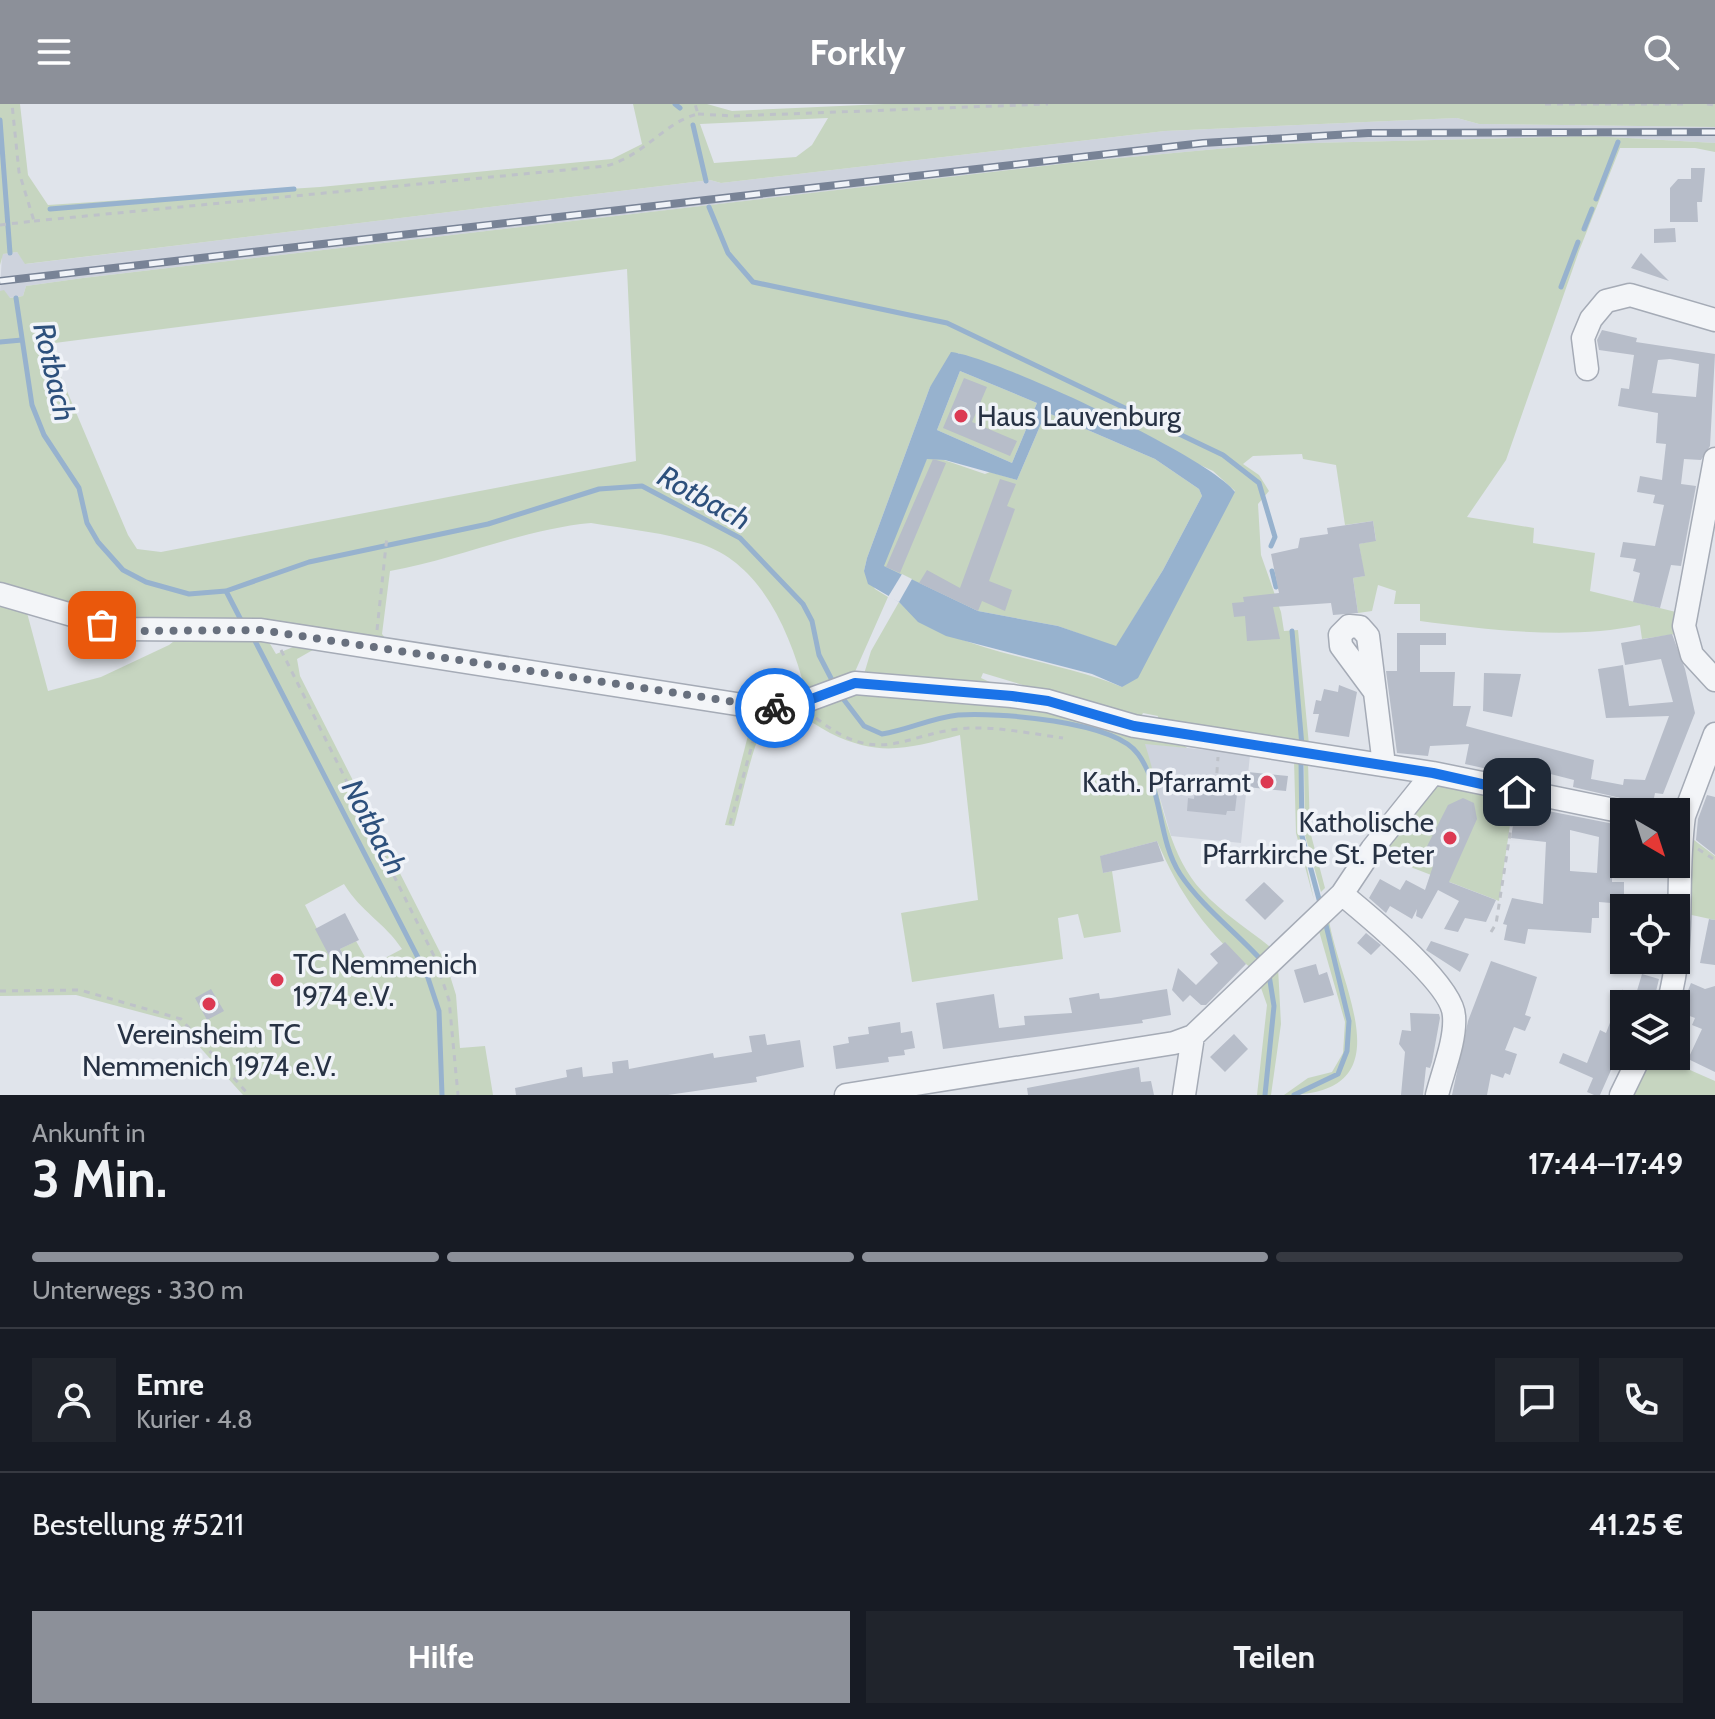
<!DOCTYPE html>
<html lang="de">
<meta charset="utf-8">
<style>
body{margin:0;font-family:Cabin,sans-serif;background:#20242c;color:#f1f3f6;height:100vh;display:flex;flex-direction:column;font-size:30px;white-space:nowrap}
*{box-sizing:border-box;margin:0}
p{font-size:26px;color:#9ea1a6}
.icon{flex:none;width:44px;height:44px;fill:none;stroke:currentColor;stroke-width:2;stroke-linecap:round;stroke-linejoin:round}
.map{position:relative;height:991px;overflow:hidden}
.side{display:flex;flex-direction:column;background:#171b24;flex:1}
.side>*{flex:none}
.needle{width:52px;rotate:141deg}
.buttons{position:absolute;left:1610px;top:694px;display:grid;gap:16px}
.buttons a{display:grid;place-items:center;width:80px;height:80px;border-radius:0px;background:#171b24;box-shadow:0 2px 6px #0004;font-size:40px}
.pin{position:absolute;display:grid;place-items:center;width:68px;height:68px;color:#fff;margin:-34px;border-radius:16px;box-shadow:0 4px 12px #0006}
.courier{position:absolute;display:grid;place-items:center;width:80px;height:80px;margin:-40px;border:6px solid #1a73e8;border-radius:50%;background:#fff;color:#222;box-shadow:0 2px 10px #0007}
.summary em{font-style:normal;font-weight:700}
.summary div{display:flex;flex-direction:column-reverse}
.summary{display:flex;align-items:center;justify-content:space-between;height:136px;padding:0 32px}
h1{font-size:52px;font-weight:700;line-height:60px}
.bar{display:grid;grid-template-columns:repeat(4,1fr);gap:12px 8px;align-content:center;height:96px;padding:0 32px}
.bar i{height:10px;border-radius:6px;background:#363941}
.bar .active{background:#8c9099}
.bar p{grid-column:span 4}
.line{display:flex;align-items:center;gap:20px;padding:0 32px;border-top:2px solid #363941}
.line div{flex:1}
.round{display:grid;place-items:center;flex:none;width:84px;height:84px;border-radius:0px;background:#20242c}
.action{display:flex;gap:16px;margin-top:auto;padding:16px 32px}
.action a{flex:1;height:92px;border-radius:0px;background:#8c9099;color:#fff;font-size:32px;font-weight:700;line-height:92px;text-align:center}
.action a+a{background:#20242c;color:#f1f3f6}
header{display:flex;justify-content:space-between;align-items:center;height:104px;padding:0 32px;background:#8c9099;color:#fff;font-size:36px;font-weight:700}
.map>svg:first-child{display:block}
.built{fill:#ced3dd}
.green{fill:#c6d5c0;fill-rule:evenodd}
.water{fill:#97b2ce;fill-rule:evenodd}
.pier{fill:#e0e4eb}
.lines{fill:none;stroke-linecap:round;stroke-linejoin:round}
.stream{stroke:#97b2ce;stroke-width:5}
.building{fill:#b7bdc9;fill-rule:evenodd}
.minor-casing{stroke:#a5abb6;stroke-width:25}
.path{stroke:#bec2c9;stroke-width:3;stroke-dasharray:6 6;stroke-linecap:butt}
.minor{stroke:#f3f5f8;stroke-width:22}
.rail-casing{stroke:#788396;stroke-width:8}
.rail{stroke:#f0f3f8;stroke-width:5;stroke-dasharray:15;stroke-linecap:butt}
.done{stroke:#68707e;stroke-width:8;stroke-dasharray:0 14.4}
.route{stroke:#1a73e8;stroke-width:10}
.poi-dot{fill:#dc3952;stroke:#f0f3f8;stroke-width:3}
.labels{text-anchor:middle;stroke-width:7;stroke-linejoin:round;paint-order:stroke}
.poi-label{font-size:28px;fill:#273244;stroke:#f0f3f8;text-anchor:start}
.water-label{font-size:30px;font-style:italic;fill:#2d507c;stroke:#f0f3f8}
</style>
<header><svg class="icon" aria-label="menu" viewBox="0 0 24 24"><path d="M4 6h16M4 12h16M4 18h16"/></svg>Forkly<svg class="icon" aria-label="search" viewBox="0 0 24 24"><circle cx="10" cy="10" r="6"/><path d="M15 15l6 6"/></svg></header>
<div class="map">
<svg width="1715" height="991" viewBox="0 0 1715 991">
<rect width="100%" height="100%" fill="#e0e4eb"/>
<path class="built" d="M1457,14L1479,20L1715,23V39L1593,32L1271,40L1087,57L83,174L26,182L23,192L9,194L4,187H0L2,150L17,148L26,160L710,76L721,79L1165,27Z
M1144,639L1250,651L1241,739L1171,732Z"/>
<path class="green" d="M0,0H20L28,71L48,101L320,83L612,55L642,40L633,0H707L732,7L884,0H1715V23L1479,20L1457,14L1165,27L721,79L710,76L25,160L17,148L3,150L0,161ZM828,14L812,41L796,53L714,59L700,20Z
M1593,32L1715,39V48L1695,44H1620L1579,147L1506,356L1467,413L1534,424L1533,439L1595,449L1590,487L1676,508V530L1642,535L1640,521C1570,536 1491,526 1420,517V500H1394L1396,487L1378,481L1372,507L1358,509L1353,474L1364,472L1359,440L1376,436L1373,417L1345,421L1336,361L1303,355L1302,350L1253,352L1243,360L1259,371L1269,387L1258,400L1261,451L1281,508L1284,527L1298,526L1309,641L1157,617L1158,612L1143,609L1139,616L983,569L981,574L994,580L864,570L871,547L899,498C949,549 1054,554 1122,583L1235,387L1213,367L958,249L930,283L867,454L864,467L875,485L888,493L854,570L769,597L137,522L0,482V187L4,186L10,194L23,192L26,182L83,174L1087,57L1271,40ZM627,165L636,357L161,448L137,445L128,431L47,240ZM591,419C628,425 666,429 701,440C762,460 790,529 805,585L783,591H741L388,538L382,530L390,467C458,455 524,425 591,419Z
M960,267L1037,299L1012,359L937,326Z
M1046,308L1155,355L1199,385L1202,392L1163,466L1116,543L1058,522L978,507L883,462L927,354L944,356L985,370L990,368L1017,376Z
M0,494L26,505L48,587L101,573L169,541L178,534L266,533L276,550L303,539L746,607C750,608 753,611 757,612C782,622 834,585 861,585C968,582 1072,611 1175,634L1187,644L1145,640C1161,689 1166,748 1202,787C1221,808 1248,825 1269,842L1271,850L1254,866C1209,834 1178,787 1157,737L1101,752L1103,769L1112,767L1121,828L1084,834L1078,810L1058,814L1063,855L912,878L901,809L978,796L960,631C908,644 881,654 830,629C819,623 808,615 797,610C787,612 773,612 766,619C754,632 740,702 734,722L725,721L753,612L318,543L297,555L300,572L447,862L456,891L460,944L485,942L493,991H243L177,918L76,891L0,892ZM344,780C361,808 384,818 402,845L370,862L356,837L340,845L346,856L338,866L305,801Z
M1294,656L1299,657L1300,732L1314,796L1296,729Z
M1304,658H1308L1310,727L1325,784L1321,788L1305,731Z
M1438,680L1514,693L1499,797L1413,764L1386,739Z
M1690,733L1715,752V816L1687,810Z
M1328,810C1337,880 1410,991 1284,991L1308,974L1332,968L1343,949L1345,918L1319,827Z
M1278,863L1281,920L1271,991H1257L1267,901L1260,881Z
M1647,952H1658L1715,977V991H1628Z"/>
<path class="water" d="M951,248C993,252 1211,354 1235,388L1138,574L1122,583L1092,570L946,532L918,518L899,498L868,480L864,467L867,454L930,283ZM960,267L1037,299L1012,359L937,326ZM1046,308L1155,355L1199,385L1202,392L1163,466L1116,542L1058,522L978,507L884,462L927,355L945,356L1017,376Z"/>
<path class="pier" d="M902,470L912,475L899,498L888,493Z"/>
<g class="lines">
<path class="stream" d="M675,0L680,4
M0,16L10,149
M693,21L706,77
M1596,95L1618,38
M709,103L728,149L753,178L947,219L1223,351L1259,379L1275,433L1271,442
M50,105L294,85
M1584,125L1592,105
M1561,183L1578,138
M16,194L32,301L44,331L79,384L87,419L98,438L123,466L146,478L189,490L226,487L309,458L488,420L599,385L642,382L740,434L803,500L812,517L819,551L834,580
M0,238L22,236
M1272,467L1276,483
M226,487L242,518
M1292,527L1302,642
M253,533L427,871L439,907L442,991
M841,592L864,622L882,630C908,626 931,614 958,611C996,608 1115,617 1138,650C1163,684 1157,734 1180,770C1202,803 1236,828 1263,858
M1301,656L1302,732L1320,799
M1265,991L1274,902L1269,871
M1294,991L1338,970L1347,947L1349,917L1325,817"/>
</g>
<path class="building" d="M1691,64H1705L1702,98H1697L1698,118H1670V84L1678,75H1691Z
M1675,124L1676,138L1654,139V125Z
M1641,149L1669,177L1631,164Z
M1602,226L1637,234L1636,238L1715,250L1710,342L1701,356L1684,355L1681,380L1696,382L1681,462L1671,461L1660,504L1633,498L1640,469L1633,467L1636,455L1620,453L1623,438L1655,442L1664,401L1653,399L1655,391L1637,388L1640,372L1662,376L1666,340L1656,339L1658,309L1618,302L1621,284L1629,285L1634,251L1599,246L1597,236ZM1670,255L1699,260L1696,293L1652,289L1658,256Z
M964,274L987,283L972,318L1017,337L1010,352L943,324Z
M933,355L946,359L900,469L886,463Z
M1000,375L1016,380L1007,402L1015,405L989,477L1012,486L1005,507L982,497L978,507L919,479L927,466L960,484Z
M1373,417L1376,437L1359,440L1365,472L1353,474L1358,509L1333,511L1331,499L1273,503L1280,535L1247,537L1245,512L1234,513L1232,499L1244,498L1243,493L1279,489L1271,450L1298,444L1300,434L1328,430L1327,424Z
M1397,529H1446V541H1420V568H1455L1453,602H1471L1466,622L1594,656L1591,675L1623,681L1624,675L1645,676L1669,612L1606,614L1598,565L1623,561L1629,602L1673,598L1661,555L1625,561L1621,539L1672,530L1685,565L1695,609L1663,690L1655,689L1653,699L1629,696L1573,683L1574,676L1527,664L1524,673L1465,660L1469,640L1430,642L1428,652L1397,649L1386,567H1397Z
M1484,569L1521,570L1512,613L1483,607Z
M1339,581L1357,588L1349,633L1315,628L1319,610H1313L1316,596L1321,597L1324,585L1338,588Z
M1248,668L1288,672L1286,687L1246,683Z
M1196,678L1238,682L1235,707H1227L1226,711L1187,707L1188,694L1194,695Z
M1707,691L1715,693V751L1696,736L1698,715Z
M1463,694L1474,699L1477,715L1449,778L1496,796L1486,818L1465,814L1458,828L1444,825L1459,797L1438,786L1422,815L1416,812L1417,805L1412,815L1390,802L1386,809L1369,794L1380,775L1400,786L1406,776L1425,786L1433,762L1420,756L1448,701Z
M1538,705L1624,722V748L1613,745L1612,778H1624V800L1599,798V814H1592L1591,829L1528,825L1525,840L1504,836L1507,821L1503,820L1512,794L1543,800L1546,738L1511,734L1514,715L1536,718ZM1570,726L1599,733L1597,769L1570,767Z
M1157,737L1164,757L1103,769L1100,752Z
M1264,778L1284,797L1265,816L1245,796Z
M345,809L359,836L340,845L346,856L334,861L315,825Z
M1709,815L1715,816V861L1700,859Z
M1366,829L1381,841L1371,851L1357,839Z
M1431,837L1469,850L1460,868L1426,846Z
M1225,838L1246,860L1206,901H1201L1190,891L1183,898L1172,886L1178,864L1196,881L1218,859L1210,850Z
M1491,857L1537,873L1525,911L1531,913L1525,927L1514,923L1505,946L1517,950L1510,971L1505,969L1503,974L1491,970L1487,991H1452L1468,917Z
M1316,860L1319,871L1327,868L1334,891L1304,899L1294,866Z
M1642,870L1659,875L1653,900H1633Z
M1691,879L1705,885L1715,882V968L1688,955L1702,925L1692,921L1695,914L1679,908Z
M211,885L224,907L207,916L195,894Z
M1167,885L1171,911L1142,916L1143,919L943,945L936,899L994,890L999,924L1025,921L1024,912L1072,909L1069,894L1099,889L1100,895L1111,894Z
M1623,885L1624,937L1600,991H1594L1587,988L1593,974L1559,959L1563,949L1587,959L1600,926L1606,929Z
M1410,909L1439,910L1440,914L1432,958L1430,964L1426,963L1423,991H1401L1405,948L1399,940L1402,926L1411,927Z
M900,918L901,929L912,927L915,944L904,946L905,951L888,953L889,958L836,965L833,942L849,939L848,933L869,930L868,923Z
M765,930L767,941L800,936L804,963L756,973L757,978L668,991H516L515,984L567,973L566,966L582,963L583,973L613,969L612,958L628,956L629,965L713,949L714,954L752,948L749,932Z
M1234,930L1248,945L1225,968L1210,953Z
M1139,963L1141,978L1151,977L1154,991H1028L1027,984Z"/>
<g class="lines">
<g class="minor-casing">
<path id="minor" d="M1587,265L1583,234L1591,215L1606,197L1630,191L1715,216
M1715,355L1684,522L1692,551L1715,576
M0,490L120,525L261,526L762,604L798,600L855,579L1012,592L1048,597L1134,622L1433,669L1624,708
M1375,588L1341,542L1340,531L1349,522L1360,523L1368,532L1384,661
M1676,714L1684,712L1715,630
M1342,790C1367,811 1453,880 1454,912C1456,936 1443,967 1437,991
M1668,900C1686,837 1675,777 1684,712
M846,991L1174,939L1193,932L1342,790L1372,745L1433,669
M1184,991L1193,932
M1621,991L1640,952"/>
</g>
<path class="path" d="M1545,0H1684
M1707,0L1715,1
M698,10L733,12L1048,0
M34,117L606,62C644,52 666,17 698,10L695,0
M0,121L34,117L19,68L12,0
M377,526L387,432
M281,546L434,852L449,896L458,991
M816,614C882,666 905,627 970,624C1001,623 1033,630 1063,634
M1216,681L1218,653
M730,720L757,623
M1698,745L1715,756
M1491,828L1496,820L1514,704
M0,887L80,886L181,915L249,991"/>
<use href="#minor" class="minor"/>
<g class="rail-casing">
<path id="rail" d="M0,177L1203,39L1368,29L1715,28"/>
</g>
<use href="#rail" class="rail"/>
</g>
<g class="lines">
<path class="done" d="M102,521L140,527L261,526L775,604"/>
<path class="route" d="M775,604L798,600L855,579L1012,592L1048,597L1134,622L1433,669L1517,688"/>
</g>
<g class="poi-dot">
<circle cx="961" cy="312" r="8"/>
<circle cx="1267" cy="678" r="8"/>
<circle cx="1450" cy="734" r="8"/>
<circle cx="277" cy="876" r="8"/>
<circle cx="209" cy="900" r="8"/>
</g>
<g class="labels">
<g class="poi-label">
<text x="977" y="322">Haus Lauvenburg</text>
<text x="1251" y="688" text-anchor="end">Kath. Pfarramt</text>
<text x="1434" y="728" text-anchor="end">Katholische<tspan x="1434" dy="32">Pfarrkirche St. Peter</tspan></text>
<text x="293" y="870">TC Nemmenich<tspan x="293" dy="32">1974 e.V.</tspan></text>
<text x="209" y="940" text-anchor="middle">Vereinsheim TC<tspan x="209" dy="32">Nemmenich 1974 e.V.</tspan></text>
</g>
<g class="water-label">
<text transform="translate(54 268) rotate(77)" y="10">Rotbach</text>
<text transform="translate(704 394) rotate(29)" y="10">Rotbach</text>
<text transform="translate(374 723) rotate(62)" y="10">Notbach</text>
</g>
</g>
</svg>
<div class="buttons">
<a><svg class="needle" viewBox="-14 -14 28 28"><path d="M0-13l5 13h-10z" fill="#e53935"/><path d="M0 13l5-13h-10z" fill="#9ea1a6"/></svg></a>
<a><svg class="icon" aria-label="locate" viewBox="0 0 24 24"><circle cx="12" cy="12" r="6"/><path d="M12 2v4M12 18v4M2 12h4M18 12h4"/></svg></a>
<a><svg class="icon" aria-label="layers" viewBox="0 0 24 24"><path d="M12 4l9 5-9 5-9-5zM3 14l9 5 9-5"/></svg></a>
</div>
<div class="pin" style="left:102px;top:521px;background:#ea580c"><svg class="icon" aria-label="bag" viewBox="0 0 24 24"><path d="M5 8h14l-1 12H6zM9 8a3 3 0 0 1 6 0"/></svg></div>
<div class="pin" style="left:1517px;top:688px;background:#1f2937"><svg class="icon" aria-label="home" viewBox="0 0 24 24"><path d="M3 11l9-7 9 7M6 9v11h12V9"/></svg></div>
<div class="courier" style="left:775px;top:604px"><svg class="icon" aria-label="bike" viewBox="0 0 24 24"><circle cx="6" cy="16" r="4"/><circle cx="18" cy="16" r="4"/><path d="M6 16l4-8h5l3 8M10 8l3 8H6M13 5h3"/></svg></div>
</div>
<section class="side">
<div class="summary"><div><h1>3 Min.</h1><p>Ankunft in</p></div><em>17:44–17:49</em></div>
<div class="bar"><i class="active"></i><i class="active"></i><i class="active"></i><i></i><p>Unterwegs · 330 m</p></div>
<div class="line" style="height:144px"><a class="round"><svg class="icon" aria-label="person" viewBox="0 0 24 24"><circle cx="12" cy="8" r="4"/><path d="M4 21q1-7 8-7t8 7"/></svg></a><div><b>Emre</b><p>Kurier · 4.8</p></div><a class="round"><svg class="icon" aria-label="chat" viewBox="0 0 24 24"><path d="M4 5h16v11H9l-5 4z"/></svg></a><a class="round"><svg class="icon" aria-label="phone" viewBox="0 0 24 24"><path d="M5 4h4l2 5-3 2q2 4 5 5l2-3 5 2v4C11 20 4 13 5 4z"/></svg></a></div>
<div class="line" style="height:104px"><div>Bestellung #5211</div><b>41.25 €</b></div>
<div class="action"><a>Hilfe</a><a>Teilen</a></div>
</section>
